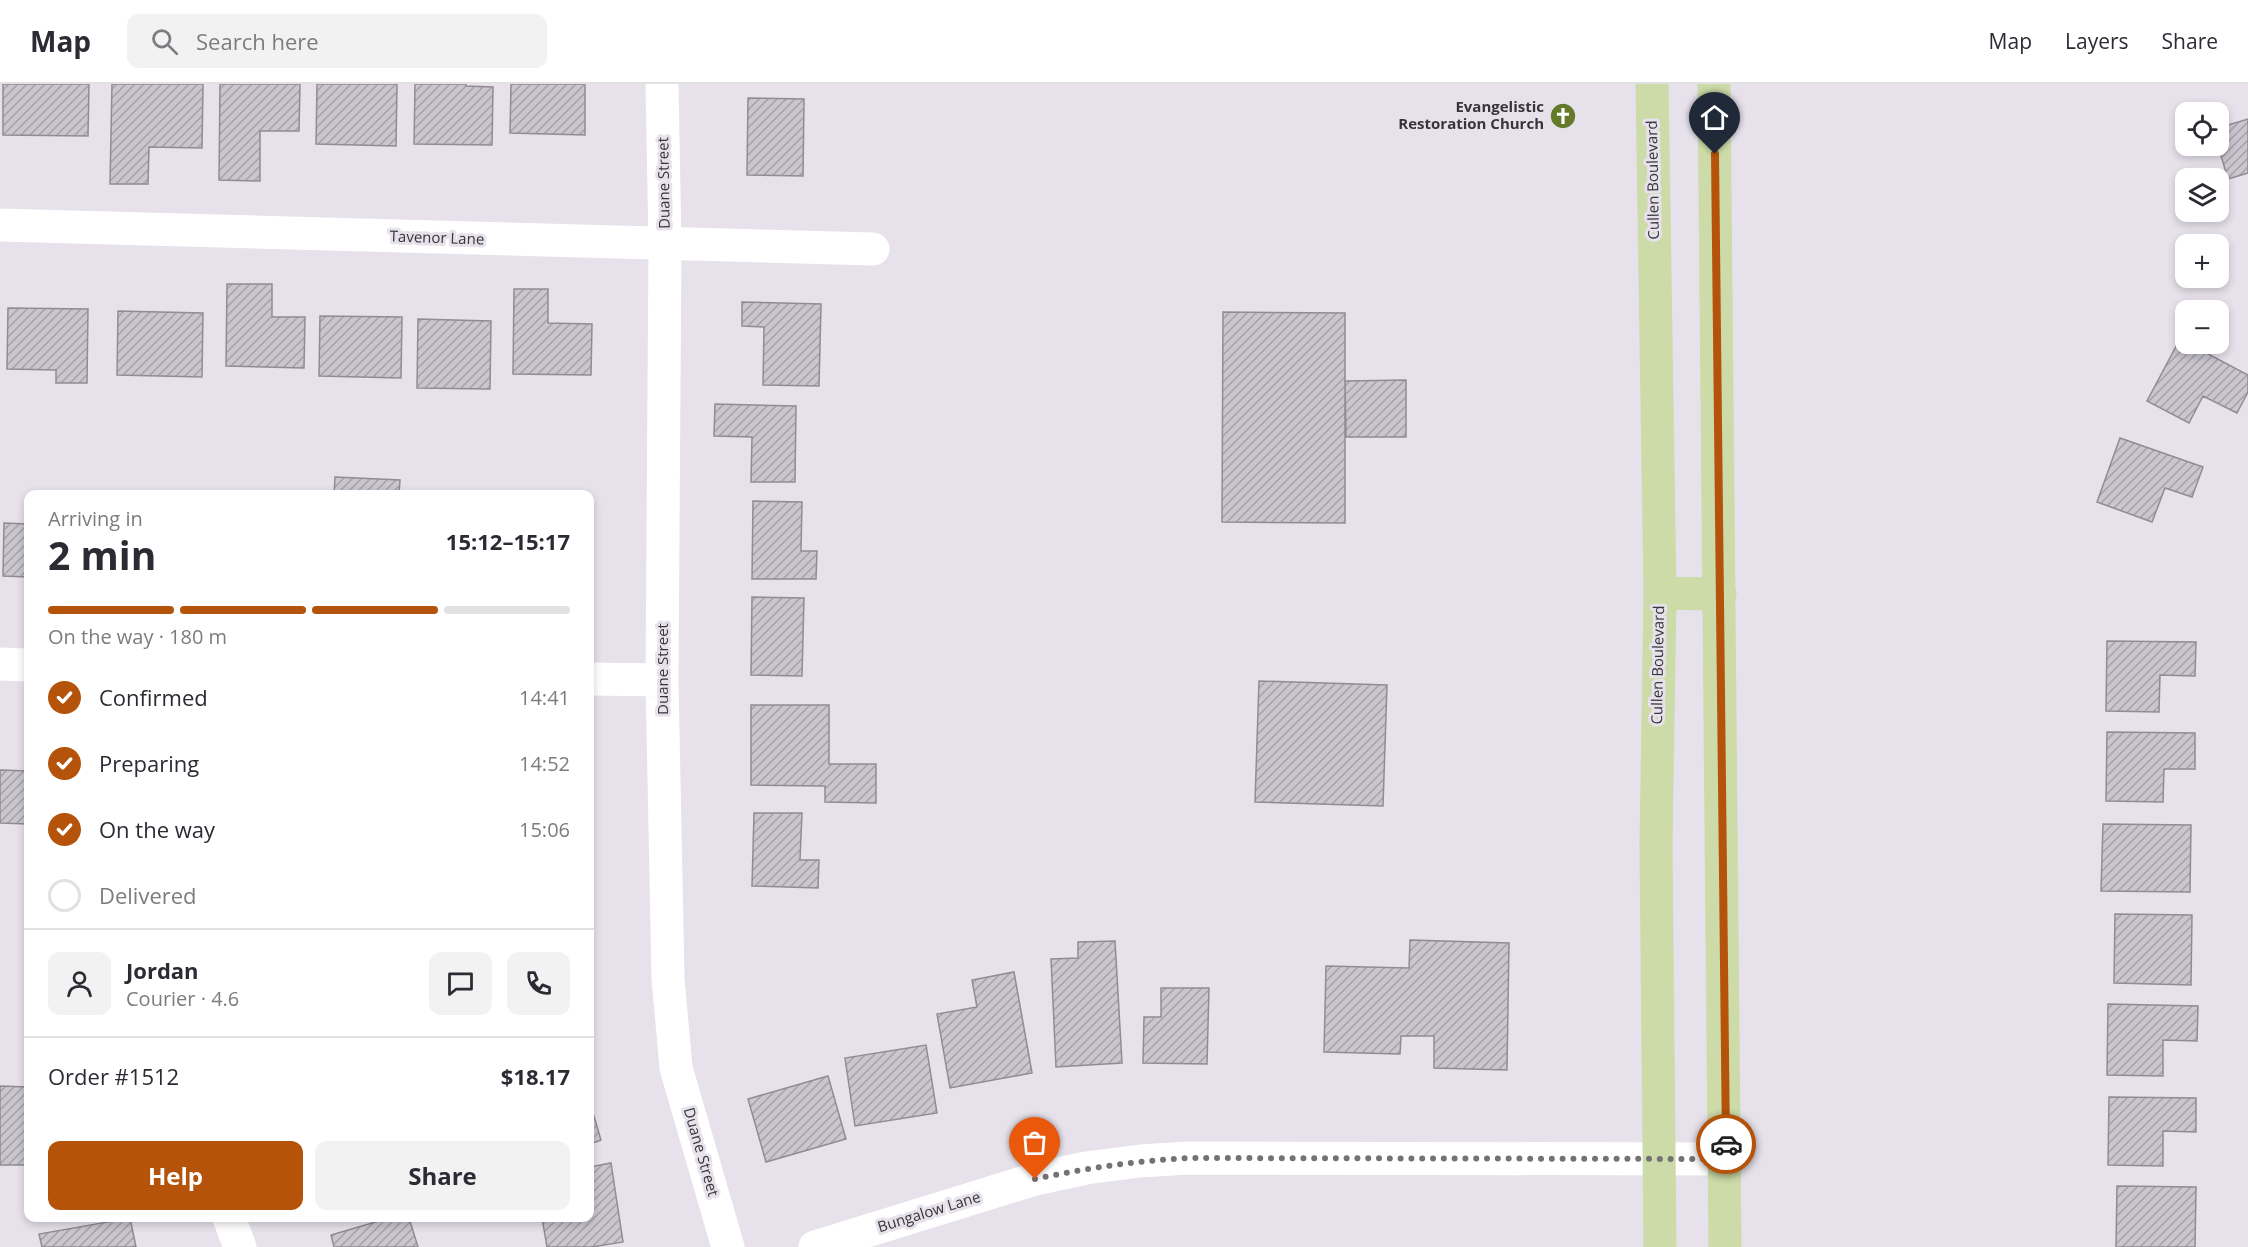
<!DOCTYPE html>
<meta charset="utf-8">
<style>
body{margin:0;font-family:"Open Sans",sans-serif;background:#f2f2f3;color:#2b2b33;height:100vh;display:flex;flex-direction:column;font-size:22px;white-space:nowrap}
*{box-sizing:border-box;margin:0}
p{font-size:20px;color:#7c7c81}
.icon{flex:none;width:33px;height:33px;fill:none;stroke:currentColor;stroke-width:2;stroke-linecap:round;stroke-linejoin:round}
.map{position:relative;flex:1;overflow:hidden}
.details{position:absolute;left:24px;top:406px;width:570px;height:732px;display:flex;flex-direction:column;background:#fff;border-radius:12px;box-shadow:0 3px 9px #0003}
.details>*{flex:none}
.controls{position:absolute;left:2175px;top:18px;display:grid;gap:12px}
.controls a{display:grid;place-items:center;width:54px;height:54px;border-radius:12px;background:#fff;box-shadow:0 3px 9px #0003;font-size:30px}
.pin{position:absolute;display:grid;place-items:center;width:51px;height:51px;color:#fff;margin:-62px -26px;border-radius:50% 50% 50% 0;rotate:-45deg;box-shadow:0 0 6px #0007}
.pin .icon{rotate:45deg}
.courier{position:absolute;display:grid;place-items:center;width:60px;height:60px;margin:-30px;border:4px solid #b45309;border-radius:50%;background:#fff;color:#222;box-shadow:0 2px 8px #0007}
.overview em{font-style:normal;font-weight:700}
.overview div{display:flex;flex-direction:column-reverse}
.overview{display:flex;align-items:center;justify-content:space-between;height:102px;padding:0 24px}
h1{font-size:39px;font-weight:700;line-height:45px}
.bar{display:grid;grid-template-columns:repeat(4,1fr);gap:9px 6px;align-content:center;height:72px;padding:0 24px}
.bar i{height:8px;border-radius:4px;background:#e1e1e2}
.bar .current{background:#b45309}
.bar p{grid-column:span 4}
.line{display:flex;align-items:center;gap:15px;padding:0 24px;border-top:2px solid #e1e1e2}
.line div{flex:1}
.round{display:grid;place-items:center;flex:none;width:63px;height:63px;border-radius:12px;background:#f2f2f3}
ol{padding:0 24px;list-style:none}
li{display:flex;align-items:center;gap:18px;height:66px}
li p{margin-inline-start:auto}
li .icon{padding:6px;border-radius:50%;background:#b45309;color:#fff;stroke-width:4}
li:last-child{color:#7c7c81}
li i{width:33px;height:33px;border:3px solid #e1e1e2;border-radius:50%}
.cta{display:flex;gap:12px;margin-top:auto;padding:12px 24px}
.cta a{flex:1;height:69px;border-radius:12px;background:#b45309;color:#fff;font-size:24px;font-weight:700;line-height:69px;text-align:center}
.cta a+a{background:#f2f2f3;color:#2b2b33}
header{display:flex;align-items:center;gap:36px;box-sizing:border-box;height:84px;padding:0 30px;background:#fff;border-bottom:2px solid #e1e1e2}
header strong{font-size:28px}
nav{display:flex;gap:33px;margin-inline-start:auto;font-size:21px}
.search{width:420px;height:54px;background:#f2f2f3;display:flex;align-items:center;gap:15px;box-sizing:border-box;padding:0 21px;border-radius:12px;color:#7c7c81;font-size:22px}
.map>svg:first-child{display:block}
.building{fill:url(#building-hatch);stroke:#908b94;stroke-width:1.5}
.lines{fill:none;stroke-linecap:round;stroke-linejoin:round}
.minor{stroke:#fff;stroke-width:33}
.major{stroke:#ccdba7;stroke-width:33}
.done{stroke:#747177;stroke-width:6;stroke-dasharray:0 10.8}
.route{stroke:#b45309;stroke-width:8}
.labels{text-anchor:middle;stroke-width:6;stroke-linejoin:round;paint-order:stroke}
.poi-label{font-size:15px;font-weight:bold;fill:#373539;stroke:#e6e1eb;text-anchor:end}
.street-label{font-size:15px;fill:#373539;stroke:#e6e1eb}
</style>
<header>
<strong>Map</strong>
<div class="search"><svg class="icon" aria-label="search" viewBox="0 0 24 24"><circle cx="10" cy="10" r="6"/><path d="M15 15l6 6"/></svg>Search here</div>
<nav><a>Map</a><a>Layers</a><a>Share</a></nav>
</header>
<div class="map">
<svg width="2248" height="1163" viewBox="0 0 2248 1163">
<defs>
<pattern id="building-hatch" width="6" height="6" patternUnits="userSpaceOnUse" patternTransform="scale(1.5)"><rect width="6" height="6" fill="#cac5cf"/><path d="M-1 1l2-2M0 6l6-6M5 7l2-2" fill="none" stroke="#a5a1a9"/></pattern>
</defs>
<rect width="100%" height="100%" fill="#e6e1eb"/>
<path class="building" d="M3,0H89L88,52L3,51Z
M112,0H203L202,64L149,63L148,100H110Z
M220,0H300L299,47H260V97L219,96Z
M317,0H397L396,62L316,60Z
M415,0H466V2L493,3L492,61L414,60Z
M511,0H585V51L510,49Z
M748,14L804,15L803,92L747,91Z
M2248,35V89L2228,95L2218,62V44Z
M227,200H272V233H305L304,284L226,282Z
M514,205H548V239L592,240L591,291L513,290Z
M742,218L821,220L819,302L763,301L764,243L742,242Z
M8,224L88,225L87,299H56V286L7,285Z
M118,227L203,229L202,293L117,291Z
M1223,228L1345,229V439L1222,438Z
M320,232L402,233L401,294L319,292Z
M418,235L491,237L490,305L417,304Z
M2180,255L2248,291V308L2237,329L2203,312L2189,339L2147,317Z
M1406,296V353H1346L1345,297Z
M715,320L796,322L795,398H751L752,353L714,352Z
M2120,354L2203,383L2192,413L2165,404L2152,438L2097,418Z
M335,393L400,396L399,411H334Z
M753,417L802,418L801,467H817L816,495H752Z
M4,439L28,440V493L3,492Z
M752,513L804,514L802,592L751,591Z
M2107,557L2196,558L2195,592L2160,591L2159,628L2106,627Z
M1259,597L1387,601L1383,722L1255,718Z
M751,621H829V680H876V719L825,718V702L751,701Z
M2107,648L2195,649V685H2164L2163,718L2106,717Z
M0,686L28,687V740L0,739Z
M590,687H592L591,746H590Z
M754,729H802L800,776H819L818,804L752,802Z
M2103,740L2191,741L2190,808L2101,807Z
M2115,830L2192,831L2191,901L2114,899Z
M1410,856L1509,859L1507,986L1434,984V952H1401L1400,970L1324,968L1326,882L1409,884Z
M1115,857L1122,979L1056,983L1051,875L1078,874V858Z
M1014,888L1032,989L950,1004L937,930L977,923L972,896Z
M1161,904H1209L1207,980L1143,979L1144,933H1161Z
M2108,920L2198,922L2197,957L2163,956V992L2107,991Z
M926,961L937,1029L855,1042L845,974Z
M828,992L846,1055L766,1078L748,1015Z
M0,1002L28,1003V1081H0Z
M2109,1013L2196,1014V1048L2163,1047V1082L2108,1081Z
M590,1019L601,1056L590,1060Z
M611,1079L623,1158L592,1163H547L542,1134H590V1083Z
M2117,1102L2196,1103L2195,1163H2116Z
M130,1134L136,1163H42L39,1150Z
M389,1134H409L418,1163H334L331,1151Z"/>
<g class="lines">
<path class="minor" d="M662,0L665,160L662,596L668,894L676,984L728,1163
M0,141L873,165
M0,580L28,581
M590,595L662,596
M229,1134L240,1163
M815,1163L1035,1095L1086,1084L1140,1077L1188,1074L1726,1075"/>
<path class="major" d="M1652,0L1660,509L1656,762L1660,1163
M1714,0L1725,1163
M1660,509L1720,510"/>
</g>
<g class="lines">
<path class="done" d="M1035,1095C1086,1084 1136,1077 1188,1074L1726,1075V1060"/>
<path class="route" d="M1715,70L1726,1060"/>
</g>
<defs>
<g id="church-disc" transform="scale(1.35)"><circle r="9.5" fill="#64792a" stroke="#e6e1eb"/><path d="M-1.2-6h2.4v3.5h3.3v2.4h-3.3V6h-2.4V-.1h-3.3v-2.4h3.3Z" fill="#fff"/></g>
</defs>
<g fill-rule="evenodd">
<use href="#church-disc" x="1563" y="32"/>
</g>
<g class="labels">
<g class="poi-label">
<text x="1544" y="28">Evangelistic<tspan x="1544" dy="17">Restoration Church</tspan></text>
</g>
<g class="street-label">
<text transform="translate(1653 96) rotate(-91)" y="5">Cullen Boulevard</text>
<text transform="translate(664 99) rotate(-91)" y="5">Duane Street</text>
<text transform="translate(437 154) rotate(2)" y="5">Tavenor Lane</text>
<text transform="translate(1658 581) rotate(-89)" y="5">Cullen Boulevard</text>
<text transform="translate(663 585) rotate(-90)" y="5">Duane Street</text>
<text transform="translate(701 1068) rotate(74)" y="5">Duane Street</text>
<text transform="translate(929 1128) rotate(-17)" y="5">Bungalow Lane</text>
</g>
</g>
</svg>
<div class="controls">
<a><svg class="icon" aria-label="locate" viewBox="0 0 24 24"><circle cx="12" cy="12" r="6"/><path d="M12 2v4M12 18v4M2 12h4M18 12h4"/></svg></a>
<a><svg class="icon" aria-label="layers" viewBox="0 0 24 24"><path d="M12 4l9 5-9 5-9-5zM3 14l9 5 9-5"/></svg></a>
<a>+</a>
<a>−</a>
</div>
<div class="pin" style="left:1035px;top:1095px;background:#ea580c"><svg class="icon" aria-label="bag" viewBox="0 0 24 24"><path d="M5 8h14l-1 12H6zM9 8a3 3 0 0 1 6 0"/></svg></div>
<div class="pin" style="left:1715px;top:70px;background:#1f2937"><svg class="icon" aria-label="home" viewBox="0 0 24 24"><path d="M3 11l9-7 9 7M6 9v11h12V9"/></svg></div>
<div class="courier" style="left:1726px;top:1060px"><svg class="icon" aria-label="car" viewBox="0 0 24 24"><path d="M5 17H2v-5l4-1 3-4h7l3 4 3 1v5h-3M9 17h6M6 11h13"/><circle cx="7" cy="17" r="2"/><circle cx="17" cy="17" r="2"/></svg></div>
<section class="details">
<div class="overview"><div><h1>2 min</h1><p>Arriving in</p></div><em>15:12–15:17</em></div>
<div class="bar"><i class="current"></i><i class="current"></i><i class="current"></i><i></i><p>On the way · 180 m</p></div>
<ol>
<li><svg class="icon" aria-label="check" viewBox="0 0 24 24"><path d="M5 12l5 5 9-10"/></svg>Confirmed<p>14:41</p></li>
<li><svg class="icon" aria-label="check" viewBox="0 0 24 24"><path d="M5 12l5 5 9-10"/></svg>Preparing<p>14:52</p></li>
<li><svg class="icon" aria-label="check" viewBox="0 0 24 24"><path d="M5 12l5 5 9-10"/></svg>On the way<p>15:06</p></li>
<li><i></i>Delivered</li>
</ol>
<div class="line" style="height:108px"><a class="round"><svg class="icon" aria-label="person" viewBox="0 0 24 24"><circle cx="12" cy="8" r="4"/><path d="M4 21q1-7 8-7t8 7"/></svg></a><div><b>Jordan</b><p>Courier · 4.6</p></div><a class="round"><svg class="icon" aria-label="chat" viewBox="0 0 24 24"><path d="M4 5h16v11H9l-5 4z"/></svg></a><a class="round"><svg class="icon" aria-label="phone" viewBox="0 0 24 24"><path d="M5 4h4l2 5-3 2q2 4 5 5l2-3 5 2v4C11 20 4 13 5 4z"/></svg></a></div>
<div class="line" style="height:78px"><div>Order #1512</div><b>$18.17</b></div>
<div class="cta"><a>Help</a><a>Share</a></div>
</section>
</div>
